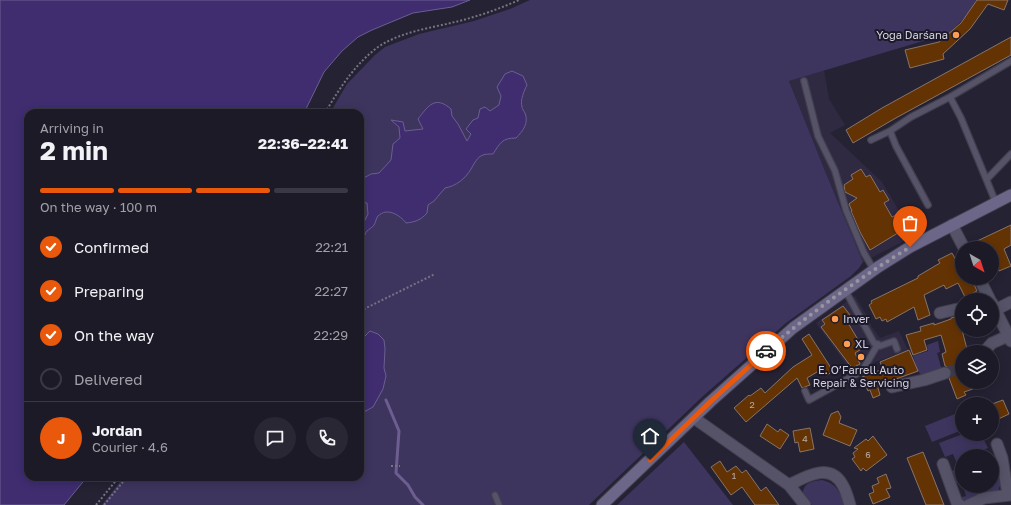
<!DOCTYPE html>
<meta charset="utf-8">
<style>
body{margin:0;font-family:"Golos Text",sans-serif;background:#292733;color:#f1f3f6;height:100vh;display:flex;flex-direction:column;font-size:15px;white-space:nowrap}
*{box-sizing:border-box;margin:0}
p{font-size:13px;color:#a0a1a7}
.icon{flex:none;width:22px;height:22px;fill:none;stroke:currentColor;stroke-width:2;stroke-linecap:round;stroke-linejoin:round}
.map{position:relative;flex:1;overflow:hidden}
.details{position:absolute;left:24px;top:109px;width:340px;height:372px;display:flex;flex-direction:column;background:#1c1a27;border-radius:12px;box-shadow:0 2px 10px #0003,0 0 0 1px #3a3844}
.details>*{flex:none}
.needle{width:26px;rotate:141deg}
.tools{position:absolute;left:955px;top:241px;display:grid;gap:8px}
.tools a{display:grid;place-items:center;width:44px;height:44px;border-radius:50%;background:#1c1a27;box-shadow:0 2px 10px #0003,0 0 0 1px #3a3844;font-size:20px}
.pin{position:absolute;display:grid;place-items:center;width:34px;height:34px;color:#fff;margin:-41px -17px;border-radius:50% 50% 50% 0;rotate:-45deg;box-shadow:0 0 4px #0007}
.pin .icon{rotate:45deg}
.courier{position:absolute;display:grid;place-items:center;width:40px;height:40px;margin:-20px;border:3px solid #ea580c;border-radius:50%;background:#fff;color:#222;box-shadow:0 1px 5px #0007}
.head em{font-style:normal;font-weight:700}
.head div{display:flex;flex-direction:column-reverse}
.head{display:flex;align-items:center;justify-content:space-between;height:68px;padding:0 16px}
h1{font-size:26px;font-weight:700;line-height:30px}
.bar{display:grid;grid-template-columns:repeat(4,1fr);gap:6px 4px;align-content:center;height:48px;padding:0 16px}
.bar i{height:5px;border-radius:3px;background:#3a3844}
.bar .current{background:#ea580c}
.bar p{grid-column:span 4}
.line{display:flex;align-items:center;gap:10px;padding:0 16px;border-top:1px solid #3a3844}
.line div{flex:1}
.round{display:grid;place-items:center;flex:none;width:42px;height:42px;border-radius:21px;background:#292733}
ol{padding:0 16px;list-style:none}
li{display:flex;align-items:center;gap:12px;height:44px}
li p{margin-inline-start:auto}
li .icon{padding:4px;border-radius:50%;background:#ea580c;color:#fff;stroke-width:4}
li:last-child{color:#a0a1a7}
li i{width:22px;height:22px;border:2px solid #3a3844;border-radius:50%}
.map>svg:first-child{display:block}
.built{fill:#2f2a42}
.green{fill:#3e355f}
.water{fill:#3f2d70;stroke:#6c5e91}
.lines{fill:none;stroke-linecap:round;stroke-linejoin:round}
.stream{stroke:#6c5e91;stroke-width:3}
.building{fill:#643304;stroke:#887466}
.minor-tunnel{stroke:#3f3c4e;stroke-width:11;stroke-dasharray:11 5.5;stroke-linecap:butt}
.service-casing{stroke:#423f4e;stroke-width:8}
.minor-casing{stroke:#423f4e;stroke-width:13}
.secondary-casing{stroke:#423f4e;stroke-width:13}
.path{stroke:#767383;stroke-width:2;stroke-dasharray:2 2;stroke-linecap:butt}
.service{stroke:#565368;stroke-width:5.5}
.minor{stroke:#565368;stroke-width:11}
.secondary{stroke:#6c6688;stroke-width:11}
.done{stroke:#9794a2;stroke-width:4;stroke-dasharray:0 7.2}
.route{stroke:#ea580c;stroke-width:5}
.poi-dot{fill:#fc9d53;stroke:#1c192a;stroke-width:1.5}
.labels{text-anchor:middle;stroke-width:4;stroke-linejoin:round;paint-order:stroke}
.number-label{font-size:9px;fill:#b8aaa8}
.poi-label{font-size:11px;fill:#d4d2de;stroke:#1c192a;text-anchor:start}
</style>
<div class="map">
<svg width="1011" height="505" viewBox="0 0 1011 505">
<rect width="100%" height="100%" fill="#252234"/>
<path class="built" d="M824,70L829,99L845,125L830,133L882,182L914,236L863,262L825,171L789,81Z
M855,296L866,314L872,327L880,338L899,331L908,350L878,361L852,372L816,323Z"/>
<path class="green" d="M530,0H976C968,16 955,28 942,39L933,38L789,81L825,171L863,262L859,268L851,276L786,323L702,397L589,505H102L124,477H360V113H330L347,84L375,55L385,47L419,34L474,21L510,9Z
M938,341L940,352L937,353L941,367L944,369L922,376L918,371L913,356L928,351L927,345Z
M960,412L962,417V430L932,442L925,426Z
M963,434H981L988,448L980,451L982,456H962V484L961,482L953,484L949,472L959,468L953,454L945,457L939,443Z
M684,442L733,505H617Z
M997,478L1000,479L1001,483L998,491L980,494L963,502L959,498L966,496L963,486H992V479Z
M822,480C836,483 840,492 845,505H812L803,494C803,483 812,481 822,480Z"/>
<path class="water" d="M0,0H470L452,7L413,13L372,30L358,37L342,51L324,72L304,113H28V477H87L64,505H0Z
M512,71L523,76L527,85C524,91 520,100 522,107C522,109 524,111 525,113C529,123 523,131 516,138C502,138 500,143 493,154C490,154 485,154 483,155C477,157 474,164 471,169C465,179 456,186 445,188L434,201L428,205L427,213C421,220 415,222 406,223C400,215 387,207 378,216C376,218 376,222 374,225C373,227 369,229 367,231C364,235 365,238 360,241V228L364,222L368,214L367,203L360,202V180L371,174L379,173L391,160L393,144L400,138L399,127L391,120L403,122L405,131L423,129L418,119C428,106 435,95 451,109L452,116L458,124L467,141L471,134L466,129L473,120L478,118L480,109L485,107L490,111L499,105L501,96L497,87L505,74Z
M370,331L378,334L384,340L385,349L384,368L386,376L383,389L373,407L360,414V339L364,337Z"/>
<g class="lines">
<path class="stream" d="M386,400L399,431L396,473L408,485L415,497L423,505"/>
</g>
<path class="building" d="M977,0H1008L1004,10L988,4L970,29L943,54L944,59L910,68L905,50L939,42L961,23Z
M1011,37V55L894,119L853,143L846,130L882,108Z
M861,169L866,177L870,175L880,192L883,190L889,200L884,203L892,217L898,214L906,228L870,250L860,232L851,211H852L849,204L857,198L845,192L844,185L853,179L851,175Z
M1011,225V245L1004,249L1011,266L999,271L992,256V248H978L975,242Z
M952,253L958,264L962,262V278H971L977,291L965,297L958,283L946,289L944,285L924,295L930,315L918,320L914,307L887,322L886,319L882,321L880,317L876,319L869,305L872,303L871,301L918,278V276L940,263L938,260Z
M843,306L850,315L845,318L863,348L855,353L860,364L852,368L821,327L825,324L822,320Z
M962,315V330L967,349L963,350L964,352H962V382H970L973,389L964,392L966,395L957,399L949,378L952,375V371L949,368L945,366L942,354L946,352L941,335L924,340L927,350L913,355L906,335L921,331L920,327L934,323V325L951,319V318Z
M809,334L833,371L826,376L822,369L807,378L810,385L802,388L797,378L746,422L734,408L749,395L750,396L761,388L765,393L793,367L812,355L802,339Z
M909,350L918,371L888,382L885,385L878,388L880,395L873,398L870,390L868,391L862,377L883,369L880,362Z
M1003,400L1009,414L992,422V404Z
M838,411L841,417L839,423L857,430L850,446L823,435L831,414Z
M767,424L778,432L780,429L789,435L780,449L760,436Z
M810,428L814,449L800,452L798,442L795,443L793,431Z
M873,436L887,455L866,471L863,468L861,471L852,459L855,457L853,453L858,449L854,448L866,439L868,441Z
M923,452L931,472L944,505H926L907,458Z
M720,461L727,472L736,466L742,473L746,470L761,491L766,487L779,505H755L742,487L731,495L711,467Z
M886,474L891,488L886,489L890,497L873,504L869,494L874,492L872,486L879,483L877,478Z"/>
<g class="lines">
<path class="minor-tunnel" d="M945,373L962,368"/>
<g class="service-casing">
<path id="service" d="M804,81L818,136L835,171L846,210L864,253L874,270
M950,97L961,118L996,203
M871,140L890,131
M987,179L1011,154
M928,205L896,146L890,131L911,117L950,97L1011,61
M845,290L874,343L880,346L894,341L897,349
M805,391L809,400L862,371L878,344
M495,495L499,505"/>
</g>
<g class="minor-casing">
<path id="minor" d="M952,225L964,248
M979,278L990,300
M992,303L1011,341
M995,310L1011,302
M940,313L962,308
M984,352L992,343L1008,336
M892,387L924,380L945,373
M694,418L789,485L805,505
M997,444L1002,458L1008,495
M943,464L957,503L960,505
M789,485C805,477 829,462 842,484C846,490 848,498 850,505
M969,505L984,498L1011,495"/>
</g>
<g class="secondary-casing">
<path id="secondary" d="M602,505L710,402L793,328L878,267L910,247L1011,195"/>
</g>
<path class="path" d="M325,113C339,89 355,64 378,47C402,31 432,28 459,21C479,16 499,9 519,0
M360,311L435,274
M391,466H400
M96,505L119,477
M104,505L127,477"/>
<use href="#service" class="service"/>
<use href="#minor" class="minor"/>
<use href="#secondary" class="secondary"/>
</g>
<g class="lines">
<path class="done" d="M766,351C811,312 860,278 910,247"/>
<path class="route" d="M650,460L710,402L766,351"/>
</g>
<g class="poi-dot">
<circle cx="956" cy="35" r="4"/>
<circle cx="835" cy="319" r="4"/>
<circle cx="847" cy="344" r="4"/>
<circle cx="861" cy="357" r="4"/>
</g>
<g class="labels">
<g class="number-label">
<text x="752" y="408">2</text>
<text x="805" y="442">4</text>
<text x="868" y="458">6</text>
<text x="734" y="479">1</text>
</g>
<g class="poi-label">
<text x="948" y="39" text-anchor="end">Yoga Darśana</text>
<text x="843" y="323">Inver</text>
<text x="855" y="348">XL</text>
<text x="861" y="374" text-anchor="middle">E. O’Farrell Auto<tspan x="861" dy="13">Repair &amp; Servicing</tspan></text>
</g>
</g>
</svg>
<div class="tools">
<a><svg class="needle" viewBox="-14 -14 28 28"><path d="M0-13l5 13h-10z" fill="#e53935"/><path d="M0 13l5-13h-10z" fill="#a0a1a7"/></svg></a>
<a><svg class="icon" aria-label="locate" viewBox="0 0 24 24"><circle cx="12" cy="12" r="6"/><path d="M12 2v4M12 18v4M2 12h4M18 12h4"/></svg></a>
<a><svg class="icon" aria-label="layers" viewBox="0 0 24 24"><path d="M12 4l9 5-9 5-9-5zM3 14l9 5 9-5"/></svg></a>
<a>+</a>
<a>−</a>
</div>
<div class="pin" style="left:910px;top:247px;background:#ea580c"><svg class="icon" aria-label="bag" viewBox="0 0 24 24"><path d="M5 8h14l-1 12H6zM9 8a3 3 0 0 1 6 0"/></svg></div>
<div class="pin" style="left:650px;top:460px;background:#1f2937"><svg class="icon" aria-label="home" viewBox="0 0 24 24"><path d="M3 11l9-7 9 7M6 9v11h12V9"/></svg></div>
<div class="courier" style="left:766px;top:351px"><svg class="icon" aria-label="car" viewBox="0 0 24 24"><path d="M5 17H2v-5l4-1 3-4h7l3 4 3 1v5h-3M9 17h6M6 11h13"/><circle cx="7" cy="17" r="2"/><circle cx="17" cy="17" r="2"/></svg></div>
<section class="details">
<div class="head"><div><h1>2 min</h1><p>Arriving in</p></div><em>22:36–22:41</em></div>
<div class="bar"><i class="current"></i><i class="current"></i><i class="current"></i><i></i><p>On the way · 100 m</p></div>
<ol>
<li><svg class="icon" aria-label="check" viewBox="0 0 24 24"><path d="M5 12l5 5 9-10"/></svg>Confirmed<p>22:21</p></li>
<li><svg class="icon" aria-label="check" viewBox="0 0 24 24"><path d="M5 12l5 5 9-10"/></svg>Preparing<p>22:27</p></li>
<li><svg class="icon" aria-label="check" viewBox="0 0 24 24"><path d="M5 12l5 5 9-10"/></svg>On the way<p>22:29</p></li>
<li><i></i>Delivered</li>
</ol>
<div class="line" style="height:72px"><b class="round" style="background:#ea580c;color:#fff">J</b><div><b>Jordan</b><p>Courier · 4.6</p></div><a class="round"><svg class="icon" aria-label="chat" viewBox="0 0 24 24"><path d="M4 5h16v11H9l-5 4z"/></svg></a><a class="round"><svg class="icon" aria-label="phone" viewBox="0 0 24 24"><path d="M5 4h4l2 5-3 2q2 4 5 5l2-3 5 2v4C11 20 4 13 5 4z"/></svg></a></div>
</section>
</div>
